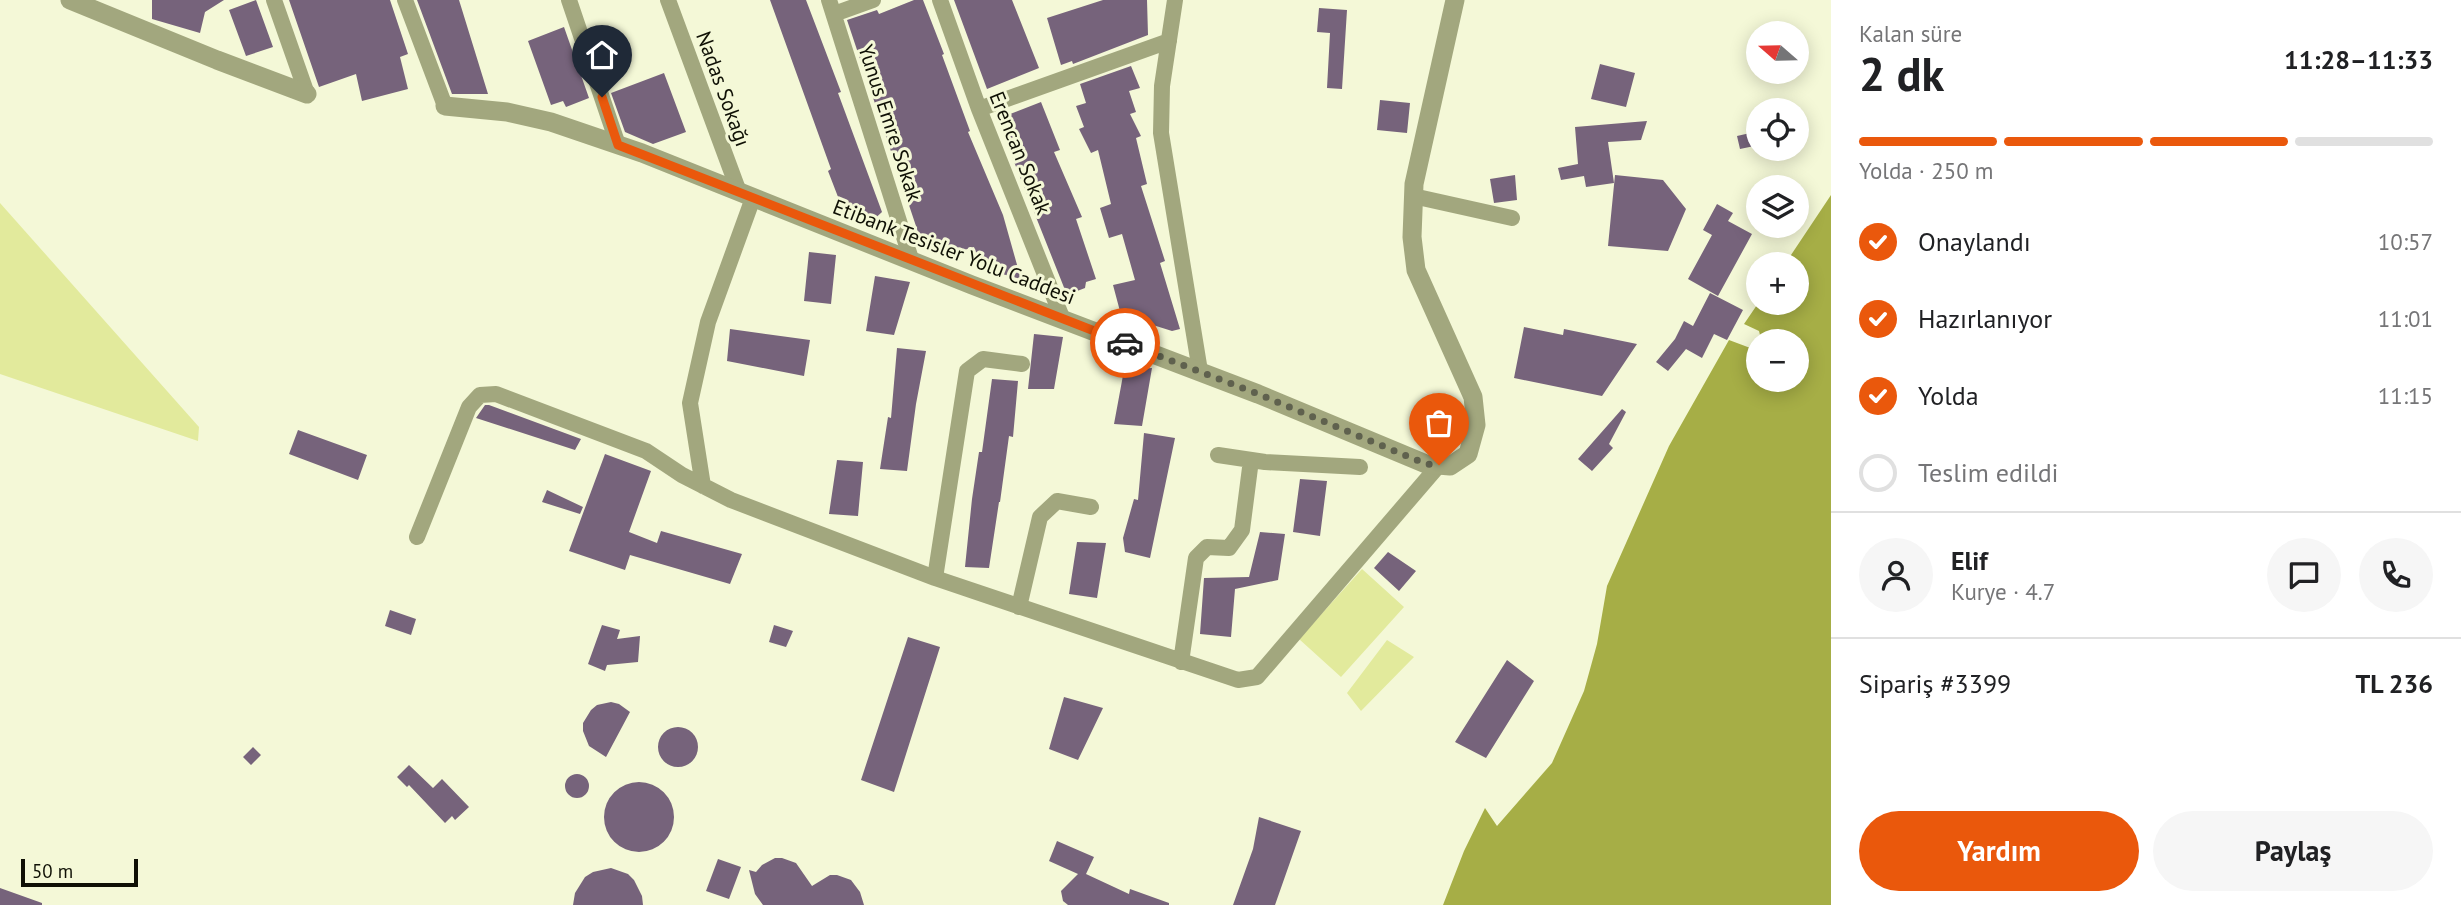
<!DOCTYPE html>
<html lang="tr">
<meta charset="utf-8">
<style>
body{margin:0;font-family:"PT Sans",sans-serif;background:#f6f6f6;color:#202124;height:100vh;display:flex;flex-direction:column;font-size:26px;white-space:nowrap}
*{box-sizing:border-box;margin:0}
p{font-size:23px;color:#757577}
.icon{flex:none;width:38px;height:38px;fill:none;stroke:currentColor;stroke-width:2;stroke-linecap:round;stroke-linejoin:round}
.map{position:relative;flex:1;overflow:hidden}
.details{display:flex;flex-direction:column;background:#fff;width:630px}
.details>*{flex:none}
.needle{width:46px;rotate:290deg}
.controls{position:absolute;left:1746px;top:21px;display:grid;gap:14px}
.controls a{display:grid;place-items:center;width:63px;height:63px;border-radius:50%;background:#fff;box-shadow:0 4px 18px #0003;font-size:35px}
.scale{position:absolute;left:21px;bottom:18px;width:117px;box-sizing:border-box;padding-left:7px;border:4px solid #0f1005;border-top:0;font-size:19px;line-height:24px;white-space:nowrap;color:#0f1005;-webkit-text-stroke:5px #f4f8d7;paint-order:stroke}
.pin{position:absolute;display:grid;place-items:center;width:60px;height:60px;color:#fff;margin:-72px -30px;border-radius:50% 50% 50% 0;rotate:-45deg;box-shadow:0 0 7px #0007}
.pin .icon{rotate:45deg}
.courier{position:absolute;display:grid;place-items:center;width:70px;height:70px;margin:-35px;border:5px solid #ea580c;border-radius:50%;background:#fff;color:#222;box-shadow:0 2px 9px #0007}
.head em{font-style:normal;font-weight:600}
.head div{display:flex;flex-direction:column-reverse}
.head{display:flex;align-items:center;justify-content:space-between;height:119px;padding:0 28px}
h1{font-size:46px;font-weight:600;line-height:52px}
.bar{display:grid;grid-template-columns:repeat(4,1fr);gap:10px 7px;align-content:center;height:84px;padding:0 28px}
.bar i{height:9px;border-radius:5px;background:#e0e0e0}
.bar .current{background:#ea580c}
.bar p{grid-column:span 4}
.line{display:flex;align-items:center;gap:18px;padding:0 28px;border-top:2px solid #e0e0e0}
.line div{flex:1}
.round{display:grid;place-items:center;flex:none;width:74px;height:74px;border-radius:37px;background:#f6f6f6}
ol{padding:0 28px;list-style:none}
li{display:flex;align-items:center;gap:21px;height:77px}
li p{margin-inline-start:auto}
li .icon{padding:7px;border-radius:50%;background:#ea580c;color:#fff;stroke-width:4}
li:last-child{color:#757577}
li i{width:38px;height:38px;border:4px solid #e0e0e0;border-radius:50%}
.action{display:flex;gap:14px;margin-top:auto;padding:14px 28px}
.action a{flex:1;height:80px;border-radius:42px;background:#ea580c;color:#fff;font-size:28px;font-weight:600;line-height:80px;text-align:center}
.action a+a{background:#f6f6f6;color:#202124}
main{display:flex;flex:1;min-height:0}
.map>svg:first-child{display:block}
.green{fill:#e2ea9c}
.water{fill:#a6ae46}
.building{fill:#76637b}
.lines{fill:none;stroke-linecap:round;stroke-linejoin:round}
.minor{stroke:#a2a77e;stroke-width:16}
.tertiary{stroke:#a2a77e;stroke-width:19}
.done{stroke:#5f614e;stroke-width:7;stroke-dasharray:0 12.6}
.route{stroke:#ea580c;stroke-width:9}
.labels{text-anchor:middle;stroke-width:6;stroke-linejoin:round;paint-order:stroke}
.street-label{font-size:21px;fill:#0f1005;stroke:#f4f8d7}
</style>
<main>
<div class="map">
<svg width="1831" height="905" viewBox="0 0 1831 905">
<rect width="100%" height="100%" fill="#f4f8d7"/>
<path class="green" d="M0,203L199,427L198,441L0,374Z
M1362,569L1404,607L1341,677L1299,639Z
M1387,640L1414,657L1361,711L1347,693Z"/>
<path class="water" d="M1831,195V905H1443L1464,851L1485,808L1497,826L1552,763L1584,691L1597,644L1607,586L1669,446L1729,340L1753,349L1759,342V380H1797V341H1759L1761,339L1759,331L1744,324L1759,302L1797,303V264H1785Z"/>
<path class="building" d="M152,0H224L205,12L200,33L152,19Z
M256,0L273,47L246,56L229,10Z
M289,0H390L408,54L400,57L408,89L362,101L356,74L319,87Z
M417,0H459L488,94H452Z
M770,0H806L841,92L838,93L882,212L870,223L845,215L828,171L831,169Z
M914,0H923L944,54L942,55L970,131L968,132L1003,215L1021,279L980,268L974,247L944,256L921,241L847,20L877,10L879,14Z
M954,0H1012L1039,68L987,89Z
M1103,0H1147L1148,35L1073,64L1072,61L1061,65L1047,18Z
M1319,8L1347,10L1342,89L1327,88L1330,33L1317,32Z
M564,27L589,98L566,107L563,101L551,105L528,41Z
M1600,64L1635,73L1626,107L1591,99Z
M1131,66L1140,88L1129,91L1136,112L1130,114L1141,136L1136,138L1147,184L1141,186L1165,261L1160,263L1180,329L1172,331L1121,315L1113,285L1135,280L1122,234L1109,238L1100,208L1111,204L1098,150L1091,153L1079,129L1084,127L1076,106L1086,103L1080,84Z
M664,73L686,132L653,144L625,132L611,93Z
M1380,100L1410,103L1407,133L1377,130Z
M1041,102L1060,150L1054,152L1082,217L1076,219L1096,279L1086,282L1085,288L1067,295L997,119Z
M1647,121L1641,140L1608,142L1614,183L1586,187L1584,176L1561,180L1558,168L1578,164L1575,127Z
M1759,131V145L1740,149L1737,136Z
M1515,175L1517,200L1494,203L1490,179Z
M1615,175L1663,180L1686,209L1668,251L1608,246Z
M1717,204L1733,213L1728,221L1752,234L1718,296L1688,279L1712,235L1703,230Z
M809,252L836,255L831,304L804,301Z
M875,276L910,282L894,335L866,331Z
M1710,293L1743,310L1727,340L1714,334L1702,358L1686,349L1668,371L1656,362L1675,339L1684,321L1693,326Z
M1524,327L1563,335L1564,329L1637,344L1602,396L1514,378Z
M730,329L810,340L804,376L727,361Z
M1034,334L1063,337L1054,389H1028Z
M897,348L926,351L916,404L907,471L880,469L888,417L891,418Z
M1152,368L1142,426L1114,424L1124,370Z
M992,379L1018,381L1013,437L1009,436L1000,502H999L989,568L965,567L972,499L979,452H982Z
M485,405H489L581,439L575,450L476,418Z
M1622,409L1626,412L1609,444L1613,448L1592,471L1578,459Z
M298,430L367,455L358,480L289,454Z
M1144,433L1175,438L1150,558L1125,552L1123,538L1134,499L1138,500Z
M605,454L651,471L629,532L657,543L661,531L742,554L730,584L630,555L625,570L569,551Z
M837,460L863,462L858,516L829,514Z
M1300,479L1327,481L1320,536L1293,532Z
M547,490L583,507L580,514L542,502Z
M1260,532L1285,534L1278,580L1235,589L1231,637L1200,634L1204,578L1249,577Z
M1077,542L1106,543L1097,598L1069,594Z
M1388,552L1416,571L1399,591L1374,568Z
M390,610L416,619L411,635L385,626Z
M602,625L620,630L617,639L640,636L638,662L607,665L605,671L588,664Z
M774,625L793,631L786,647L769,642Z
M908,637L940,647L894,792L861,780Z
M1507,660L1534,681L1486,758L1455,742Z
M1064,697L1103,708L1078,760L1049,749Z
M611,702L619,704L630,712L606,757L589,746L583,731V723L591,710L597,705Z
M658 747a20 20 0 1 1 40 0a20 20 0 1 1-40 0Z
M253,747L261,755L251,765L243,757Z
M409,765L433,788L442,779L469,807L455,820L452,816L445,823L409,785L407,787L397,777Z
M565 786a12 12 0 1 1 24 0a12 12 0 1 1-24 0Z
M604 817a35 35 0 1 1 70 0a35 35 0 1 1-70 0Z
M1259,817L1301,831L1275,905H1233L1253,849Z
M1057,841L1094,857L1086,874L1129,894L1130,889L1169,903V905H1068L1063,901L1061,891L1078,874L1049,861Z
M775,858H782L796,863L812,886L830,875H837L851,880L860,892L864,905H763L755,894L749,870L756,872L762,865Z
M718,859L741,867L729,899L706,891Z
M611,868L628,874L634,880L642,896L643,905H573L575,893L585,877L593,872Z
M0,888L42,903V905H0Z"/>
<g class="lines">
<path class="minor" d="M274,0L307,94
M405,0L445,106
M569,0L618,145
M668,0L739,192
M829,0L911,259
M940,0L979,109L1063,320
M1175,0L1162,86L1161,133L1200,371
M834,14L873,0
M979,109L1169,41
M1413,196L1512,218
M1218,455L1265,462L1360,467
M703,486L690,403L708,322L753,198
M417,537L469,407L480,395L496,394L646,451L682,475L731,500L935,578L1238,680L1257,677L1439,465
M935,578L967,371L983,359L1022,364
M1019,607L1040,517L1057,501L1091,507
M1181,662L1196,558L1207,547L1229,548L1242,530L1251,460"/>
<path class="tertiary" d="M70,0L217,60L307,94
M445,106L507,112L551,122L642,153L972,285L1258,394L1426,464L1450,466L1468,454L1476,425L1473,397L1416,270L1412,237L1414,184L1455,0"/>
</g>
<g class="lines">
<path class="done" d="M1125,343L1258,394L1426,464L1439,465"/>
<path class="route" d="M602,97L618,145L1125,343"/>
</g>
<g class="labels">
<g class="street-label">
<text transform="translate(723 89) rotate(70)" y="7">Nadas Sokağı</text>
<text transform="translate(890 123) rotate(72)" y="7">Yunus Emre Sokak</text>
<text transform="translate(1020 153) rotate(68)" y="7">Erencan Sokak</text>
<text transform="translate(954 252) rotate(21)" y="7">Etibank Tesisler Yolu Caddesi</text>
</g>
</g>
</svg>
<div class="controls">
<a><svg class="needle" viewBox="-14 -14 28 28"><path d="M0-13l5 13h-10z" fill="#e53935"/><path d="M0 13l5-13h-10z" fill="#757577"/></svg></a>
<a><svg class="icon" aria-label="locate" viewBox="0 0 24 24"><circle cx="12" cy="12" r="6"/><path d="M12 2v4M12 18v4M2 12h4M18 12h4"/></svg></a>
<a><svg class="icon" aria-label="layers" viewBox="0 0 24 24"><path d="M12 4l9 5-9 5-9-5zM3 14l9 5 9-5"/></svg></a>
<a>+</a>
<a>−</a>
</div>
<div class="scale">50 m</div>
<div class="pin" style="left:1439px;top:465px;background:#ea580c"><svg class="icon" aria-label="bag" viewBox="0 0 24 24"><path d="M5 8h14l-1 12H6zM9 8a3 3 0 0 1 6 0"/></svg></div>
<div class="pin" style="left:602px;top:97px;background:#1f2937"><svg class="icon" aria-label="home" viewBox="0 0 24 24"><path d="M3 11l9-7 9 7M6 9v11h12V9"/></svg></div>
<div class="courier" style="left:1125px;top:343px"><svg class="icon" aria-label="car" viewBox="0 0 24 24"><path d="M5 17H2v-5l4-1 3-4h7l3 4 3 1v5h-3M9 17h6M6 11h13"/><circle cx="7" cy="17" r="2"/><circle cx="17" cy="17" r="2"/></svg></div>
</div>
<section class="details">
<div class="head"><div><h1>2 dk</h1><p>Kalan süre</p></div><em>11:28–11:33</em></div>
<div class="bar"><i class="current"></i><i class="current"></i><i class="current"></i><i></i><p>Yolda · 250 m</p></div>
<ol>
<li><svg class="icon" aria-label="check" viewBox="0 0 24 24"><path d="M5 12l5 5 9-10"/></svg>Onaylandı<p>10:57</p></li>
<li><svg class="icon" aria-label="check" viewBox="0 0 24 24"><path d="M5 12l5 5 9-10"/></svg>Hazırlanıyor<p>11:01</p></li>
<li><svg class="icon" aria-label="check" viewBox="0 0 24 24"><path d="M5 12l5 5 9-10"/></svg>Yolda<p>11:15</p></li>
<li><i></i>Teslim edildi</li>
</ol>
<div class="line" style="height:126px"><a class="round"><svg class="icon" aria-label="person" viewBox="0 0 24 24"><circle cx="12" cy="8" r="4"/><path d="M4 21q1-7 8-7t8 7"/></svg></a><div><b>Elif</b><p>Kurye · 4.7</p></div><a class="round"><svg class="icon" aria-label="chat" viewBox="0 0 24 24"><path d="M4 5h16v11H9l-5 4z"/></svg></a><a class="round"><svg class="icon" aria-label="phone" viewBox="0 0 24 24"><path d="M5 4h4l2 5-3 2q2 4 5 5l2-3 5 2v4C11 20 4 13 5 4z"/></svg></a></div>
<div class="line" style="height:91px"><div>Sipariş #3399</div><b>TL 236</b></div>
<div class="action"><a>Yardım</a><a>Paylaş</a></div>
</section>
</main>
